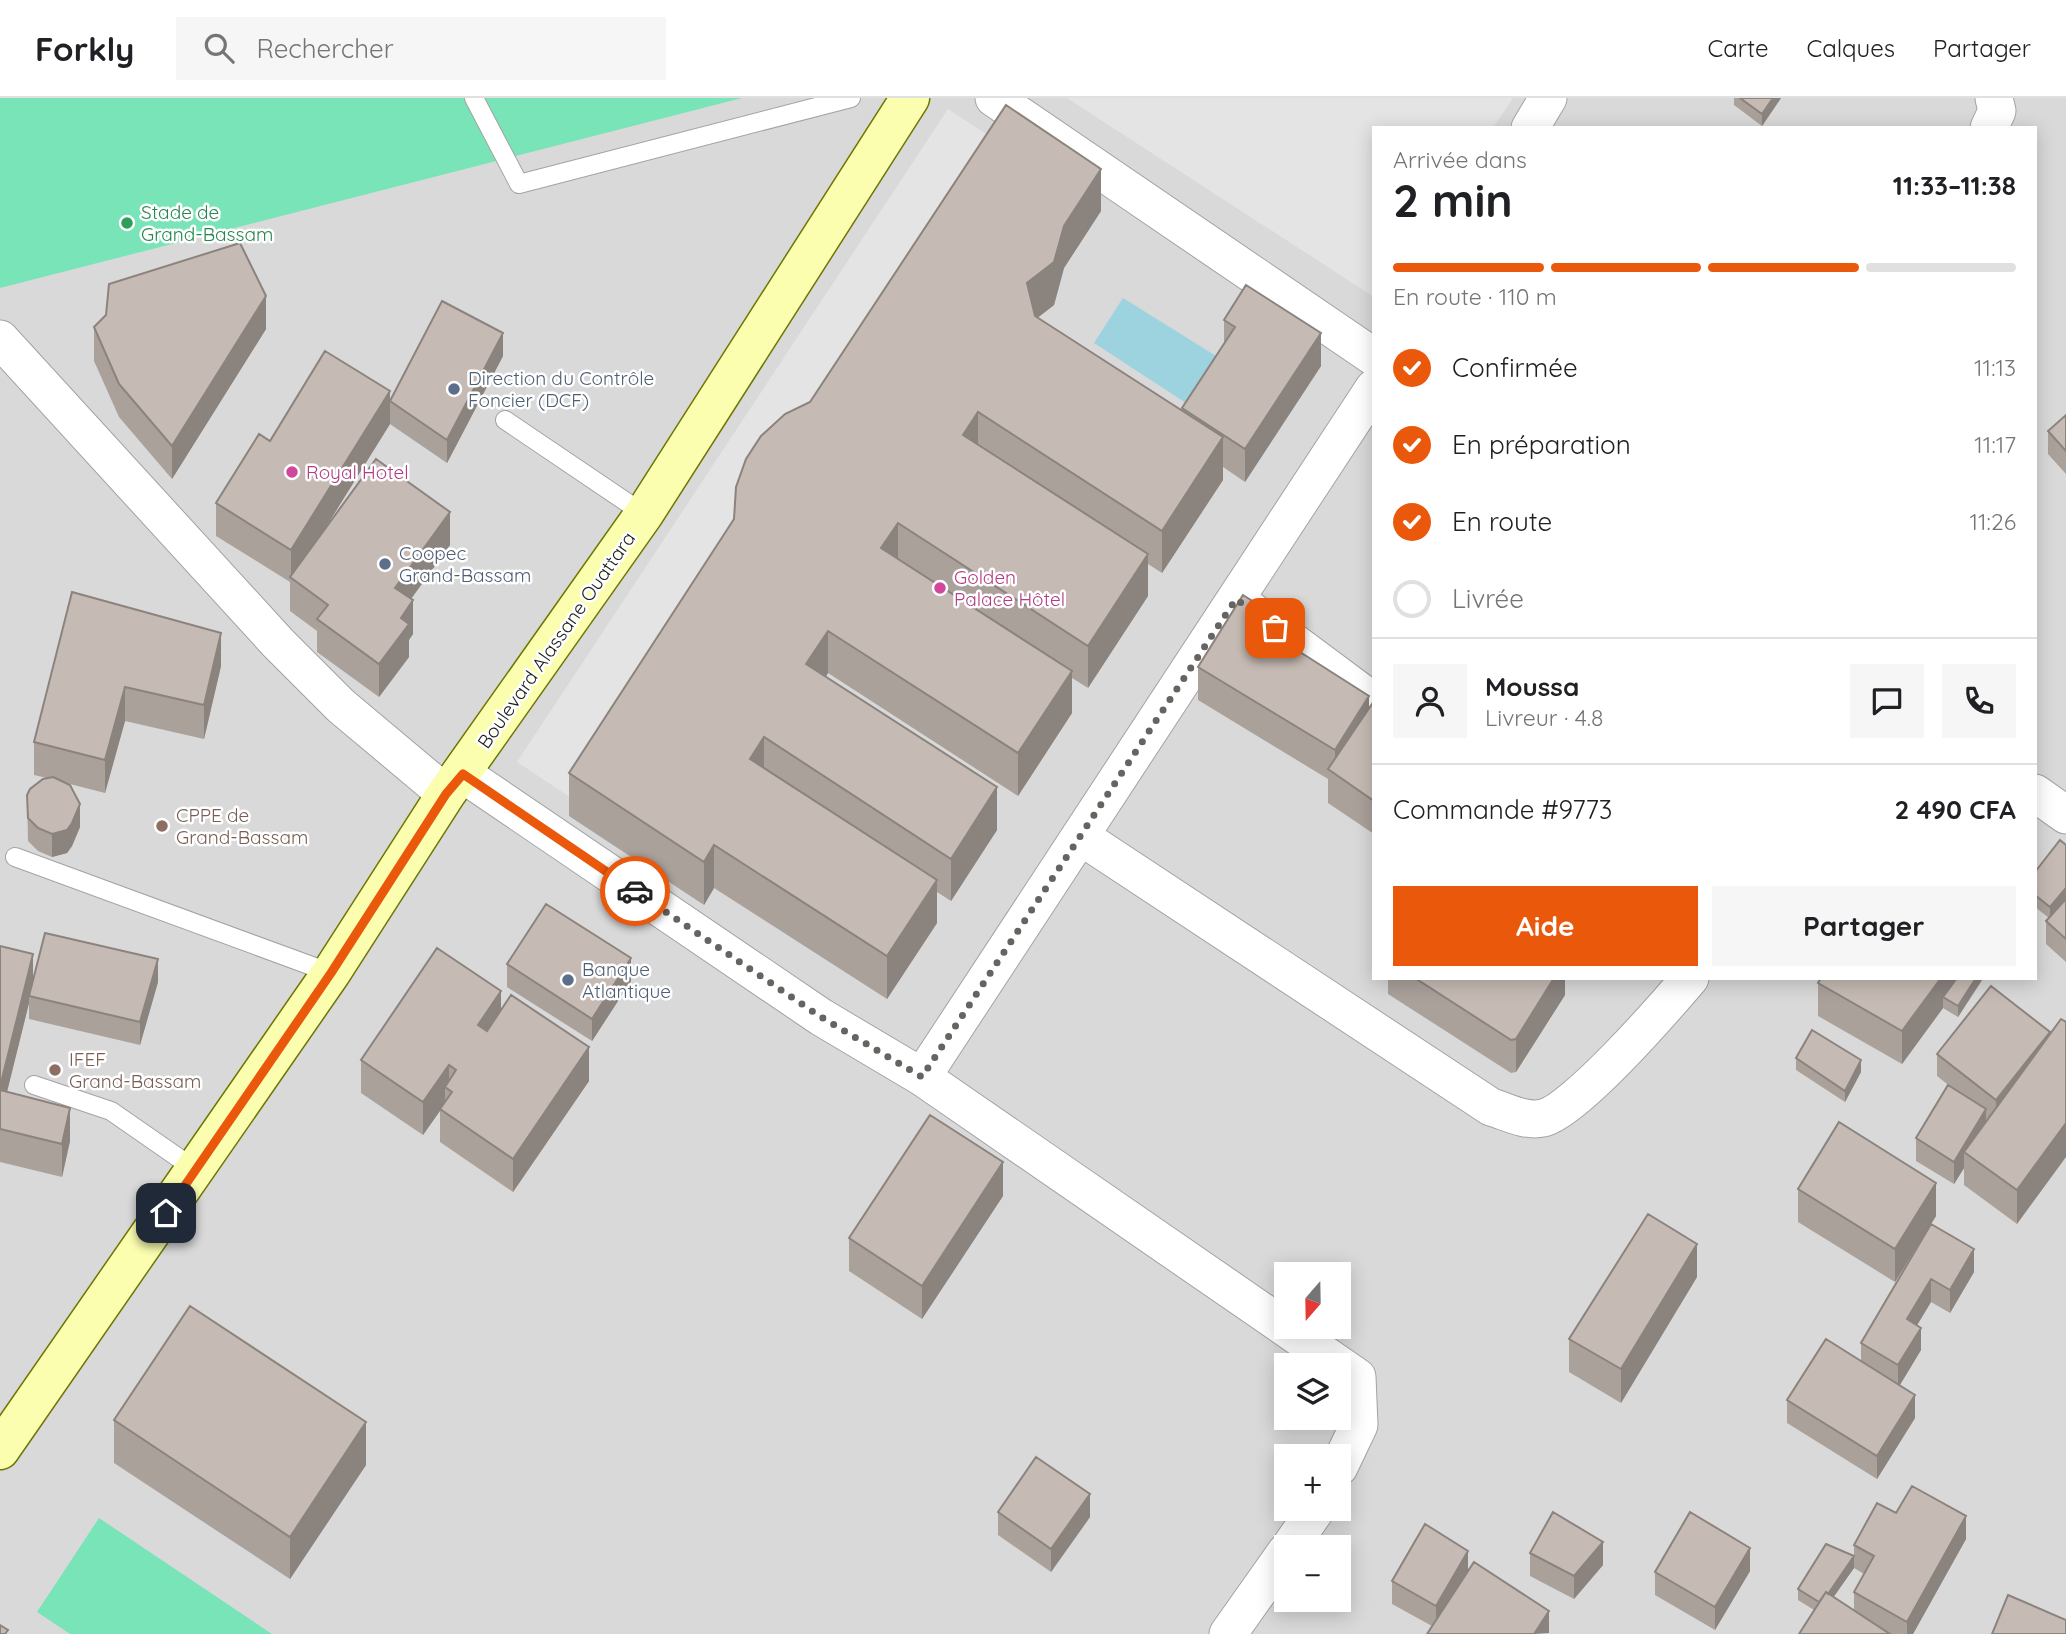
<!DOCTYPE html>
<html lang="fr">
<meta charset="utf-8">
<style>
body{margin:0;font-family:Quicksand,sans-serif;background:#f6f6f6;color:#202124;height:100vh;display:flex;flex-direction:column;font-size:26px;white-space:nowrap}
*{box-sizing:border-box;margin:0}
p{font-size:23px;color:#757577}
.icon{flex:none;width:38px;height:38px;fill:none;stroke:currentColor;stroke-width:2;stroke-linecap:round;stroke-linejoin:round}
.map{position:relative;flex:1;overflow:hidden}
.drawer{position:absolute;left:1372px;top:28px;width:665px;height:854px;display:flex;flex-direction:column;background:#fff;border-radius:0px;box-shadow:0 4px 18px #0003}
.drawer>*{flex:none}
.needle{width:46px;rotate:200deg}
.controls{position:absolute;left:1274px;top:1164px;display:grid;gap:14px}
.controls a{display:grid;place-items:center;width:77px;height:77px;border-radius:0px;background:#fff;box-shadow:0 4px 18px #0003;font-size:35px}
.pin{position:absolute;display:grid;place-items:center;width:60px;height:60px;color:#fff;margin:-30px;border-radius:14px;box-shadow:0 4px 10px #0006}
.courier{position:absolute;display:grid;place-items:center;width:70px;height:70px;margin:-35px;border:5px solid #ea580c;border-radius:50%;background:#fff;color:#222;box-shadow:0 2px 9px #0007}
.overview em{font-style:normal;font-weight:800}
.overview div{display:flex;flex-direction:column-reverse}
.overview{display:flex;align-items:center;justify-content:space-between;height:119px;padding:0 21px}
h1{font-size:46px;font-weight:800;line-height:52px}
.bar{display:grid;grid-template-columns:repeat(4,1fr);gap:10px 7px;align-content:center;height:84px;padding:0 21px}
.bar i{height:9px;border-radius:5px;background:#e0e0e0}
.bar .selected{background:#ea580c}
.bar p{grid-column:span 4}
.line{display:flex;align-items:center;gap:18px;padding:0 21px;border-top:2px solid #e0e0e0}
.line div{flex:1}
.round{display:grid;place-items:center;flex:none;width:74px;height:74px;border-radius:0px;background:#f6f6f6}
ol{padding:0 21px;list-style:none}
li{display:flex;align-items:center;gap:21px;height:77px}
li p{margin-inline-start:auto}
li .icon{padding:7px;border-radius:50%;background:#ea580c;color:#fff;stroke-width:4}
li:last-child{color:#757577}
li i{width:38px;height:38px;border:4px solid #e0e0e0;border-radius:50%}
.primary-button{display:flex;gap:14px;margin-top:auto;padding:14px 21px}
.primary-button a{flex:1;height:80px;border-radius:0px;background:#ea580c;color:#fff;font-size:28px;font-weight:800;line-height:80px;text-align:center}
.primary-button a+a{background:#f6f6f6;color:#202124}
header{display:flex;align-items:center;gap:42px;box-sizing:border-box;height:98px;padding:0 35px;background:#fff;border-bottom:2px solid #e0e0e0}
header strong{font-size:33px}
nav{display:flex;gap:38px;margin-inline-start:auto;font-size:24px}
.search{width:490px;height:63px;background:#f6f6f6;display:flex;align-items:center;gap:18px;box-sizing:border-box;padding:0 24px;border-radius:0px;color:#757577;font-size:26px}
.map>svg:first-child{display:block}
.residential{fill:#dad9d9;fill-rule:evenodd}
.pitch{fill:#78e4b8}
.parking{fill:#e4e4e4}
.water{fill:#9dd2df}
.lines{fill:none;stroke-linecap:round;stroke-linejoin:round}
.lane-casing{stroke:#a3a3a3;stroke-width:20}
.street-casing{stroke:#a3a3a3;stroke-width:39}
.secondary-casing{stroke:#6c7600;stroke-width:41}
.lane{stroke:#fff;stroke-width:18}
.street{stroke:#fff;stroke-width:37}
.secondary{stroke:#fbfeaf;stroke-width:38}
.wall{fill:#aaa19b;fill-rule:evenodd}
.shaded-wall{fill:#8b837e}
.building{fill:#c6bbb4;stroke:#8b837e;stroke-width:2}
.done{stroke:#666461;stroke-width:7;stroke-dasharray:0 12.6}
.route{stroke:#ea580c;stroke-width:9}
.leisure-dot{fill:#2e9e5b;stroke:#fff;stroke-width:2.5}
.service-dot{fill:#5c6f8a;stroke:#fff;stroke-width:2.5}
.hotel-dot{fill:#d1479c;stroke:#fff;stroke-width:2.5}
.education-dot{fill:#8d6e63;stroke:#fff;stroke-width:2.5}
.labels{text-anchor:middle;stroke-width:5;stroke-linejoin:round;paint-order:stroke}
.leisure-label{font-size:19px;fill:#27864d;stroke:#fff;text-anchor:start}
.service-label{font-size:19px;fill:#4e5e75;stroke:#fff;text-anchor:start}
.hotel-label{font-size:19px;fill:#b23c85;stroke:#fff;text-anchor:start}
.street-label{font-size:19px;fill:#1c1c1c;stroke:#fff}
.education-label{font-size:19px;fill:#785e54;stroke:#fff;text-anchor:start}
</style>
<header>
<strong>Forkly</strong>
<div class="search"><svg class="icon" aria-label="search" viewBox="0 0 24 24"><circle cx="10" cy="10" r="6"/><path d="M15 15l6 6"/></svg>Rechercher</div>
<nav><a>Carte</a><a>Calques</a><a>Partager</a></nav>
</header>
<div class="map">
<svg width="2066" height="1536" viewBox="0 0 2066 1536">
<rect width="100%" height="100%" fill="#eee9e0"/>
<path class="residential" d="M0,0H2066V1536H0ZM1374,30H2035V880H1374ZM1286,1176H1339V1228H1286ZM1286,1267H1339V1320H1286ZM1286,1358H1339V1410H1286ZM1286,1449H1339V1502H1286Z"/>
<path class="pitch" d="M0,0H742L0,190Z
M99,1420L272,1536H70L37,1514Z"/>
<path class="parking" d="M1067,0H1513L1493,30H1374V199Z
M948,11L1006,49L576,703L517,664Z"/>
<path class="water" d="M1123,200L1216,258L1186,305L1094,245Z"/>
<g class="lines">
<g class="lane-casing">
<path id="lane" d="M474,0L519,86L851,0
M505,322L644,416
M15,759L331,875
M34,987L111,1013L196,1072"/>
</g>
<g class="street-casing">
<path id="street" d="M994,0L1374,259
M1530,30L1548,0
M1989,30L1997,13L1994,0
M0,241L278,545L341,608L446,696
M1237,502L1374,604
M463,676L821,919L922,979L1374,290
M2035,695L2066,717
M1080,738L1491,1009C1508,1014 1525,1024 1543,1020C1574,1014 1666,908 1690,880
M922,979L1357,1279L1359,1327L1339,1369
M1290,1449L1317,1410
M1228,1536L1286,1454"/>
</g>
<g class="secondary-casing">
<path id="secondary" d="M0,1352L331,875L446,696L644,416L910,0"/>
</g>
<use href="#lane" class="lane"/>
<use href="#street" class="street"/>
<use href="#secondary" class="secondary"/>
</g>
<path class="wall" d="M1734,0H1781L1762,28L1734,7Z
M1101,113L1064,170L1054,207L1037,220L1182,313V310L1224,247V222L1321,268L1245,384L1223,369V382L1162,475L1148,466V498L1088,590L1072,580V615L1018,698L828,575L826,579L997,732L951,803L937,794V825L887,901L714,790L704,807L569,718V675L810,304Z
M94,229L266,231L172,381L119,319L94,263Z
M503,258L447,365L390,326L324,432L450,447L411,501L413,536L409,542V559L379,599L317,554V533L290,513V484L216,438V405L270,343L390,303Z
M2066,317V376L2048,356V333Z
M72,494L221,568L204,641L125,623L105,695L66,685L80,729L72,748L67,755L52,759L38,753L28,743L27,697L47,680L34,677V644Z
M1276,539L1369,610L1374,603V736L1328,705V681L1198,602V569Z
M2066,747V864L2046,846V823L2049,820L2035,809V774Z
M0,848L33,883L158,884L140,947L29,921V905L7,994L70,1043L62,1079L0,1064Z
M507,866L631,883L592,943L507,889Z
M1388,880H1565V897L1516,974L1511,975L1388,896Z
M1983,881L1958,919L1943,910L1902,966L1818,918V885Z
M501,912L589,983L513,1094L440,1044V1012L423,1037L361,995V962Z
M2050,934L2017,1126L1964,1087V1070L1954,1086L1916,1063V1040L1951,989L1937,978V956Z
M1796,960L1861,974L1845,1004L1796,972Z
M1798,1091L1936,1118L1895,1184L1798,1124Z
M1003,1098L922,1221L849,1173V1140Z
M1931,1126L1974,1174L1950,1215L1931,1204L1917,1227L1921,1252L1900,1287L1915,1320L1877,1381L1787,1325V1302L1861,1263V1245Z
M1697,1179L1621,1305L1569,1274V1241Z
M114,1322L366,1367L290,1481L114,1365Z
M998,1414L1090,1419L1051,1474L998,1437Z
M1896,1415L1966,1441L1913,1536H1799L1814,1512L1798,1502V1491L1854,1458V1447ZM1854,1470L1864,1476L1854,1494V1512L1833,1499Z
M1530,1455L1603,1467L1574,1501L1530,1478Z
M1468,1473L1549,1535L1432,1528L1392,1506V1483Z
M1750,1473L1715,1532L1655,1497V1474Z"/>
<path class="shaded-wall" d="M1773,0H1781L1762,28V16Z
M1101,71V113L1064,170L1054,207L1027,228V185Z
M266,198V231L172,381V348Z
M503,235V258L447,365V342Z
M1321,235V268L1245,384V351Z
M390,293V326L293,482L291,480V452Z
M978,314V356L963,337Z
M1223,339V382L1162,475V433Z
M450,414V447L395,523V490Z
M898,425V468L881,450Z
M1148,456V498L1088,590V548Z
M413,502V536L409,542V559L379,599V566L401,520Z
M1276,518V551L1267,533Z
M828,533V575L806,609V566Z
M221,535V568L204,641V607Z
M1072,573V615L1018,698V655Z
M125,589V623L105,695V662Z
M1369,598V632L1335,676V652Z
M764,639V682L750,661Z
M997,689V732L951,803V761Z
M80,706V729L72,748L67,755L52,759V736Z
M714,747V790L704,807V764Z
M937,782V825L887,901V858Z
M2066,790V801L2050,821V809Z
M33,856V889L29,898V905L0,1022V989Z
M631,860V883L592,943V921Z
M158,861V884L140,947V924Z
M1554,880H1565V897L1516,974V941Z
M1941,880H1965L1943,899V910L1902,966V933Z
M1976,880H1983L1958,919V908Z
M501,893V927L478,961V927Z
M2050,934V957L1996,1025V1002Z
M589,949V983L513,1094V1061Z
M1861,962V974L1845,1004V993Z
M449,967V991L445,989V1006L423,1037V1004Z
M70,1010V1043L62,1079V1046Z
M1986,1011V1034L1964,1054V1070L1954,1086V1064Z
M2066,1025V1059L2017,1126V1092Z
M1003,1064V1098L922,1221V1188Z
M1936,1085V1118L1895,1184V1151Z
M1697,1146V1179L1621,1305V1271Z
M1974,1151V1174L1950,1215V1192Z
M1931,1181V1204L1907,1244V1221Z
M1921,1230V1252L1898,1290V1267Z
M1915,1297V1320L1877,1381V1358Z
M366,1324V1367L290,1481V1439Z
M1090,1396V1419L1051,1474V1451Z
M1966,1418V1441L1913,1536H1907V1524Z
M1603,1444V1467L1574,1501V1478Z
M1750,1450V1473L1715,1532V1509Z
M1468,1453V1476L1436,1531V1508Z
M1854,1458V1470L1821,1517V1505Z
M1549,1513V1535L1534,1536Z"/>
<path class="building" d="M1740,0H1773L1762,16Z
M1006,7L1101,71L1064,128L1054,164L1027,185L1035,218L1223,339L1162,433L978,314L963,337L1148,456L1088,548L898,425L881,450L1072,573L1018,655L828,533L806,566L997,689L951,761L764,639L750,661L937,782L887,858L714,747L704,764L569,675L734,421L736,389L746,361L761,338L785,316L810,304Z
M240,145L266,198L172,348L119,286L94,229L106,217L109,186Z
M1246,187L1321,235L1245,351L1182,310L1235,229L1224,222Z
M442,203L503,235L447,342L390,303Z
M325,253L390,293L291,452L216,405L259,336L270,343Z
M2066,317V353L2048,333Z
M376,361L450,414L395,490L413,502L401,520L409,526L379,566L317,521L328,507L290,479Z
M72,494L221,535L204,607L125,589L105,662L34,644Z
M1243,497L1276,518L1267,533L1369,598L1335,652L1198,569Z
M1374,603V703L1328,671Z
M53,679L70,687L80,706L72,725L67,732L52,736L38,730L28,720L27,697L30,691L43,681Z
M2060,742L2066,747V790L2050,809L2035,797V774Z
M2066,801V841L2046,823Z
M546,806L631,860L592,921L507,866Z
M45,835L158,861L140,924L29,898Z
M0,848L33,856L0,989Z
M437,850L501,893L478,927L487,933L511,897L589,949L513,1061L440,1011L452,994L445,989L456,972L449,967L423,1004L361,962Z
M1415,880H1554L1516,941L1511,942Z
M1821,880H1941L1902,933L1818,885Z
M1957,880H1976L1958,908L1943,899Z
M1991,888L2050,934L1996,1002L1937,956Z
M2061,921L2066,924V1025L2017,1092L1964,1054Z
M1812,932L1861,962L1845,993L1796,960Z
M1948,987L1986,1011L1954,1064L1916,1040Z
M0,992L70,1010L62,1046L0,1031Z
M930,1017L1003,1064L922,1188L849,1140Z
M1839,1024L1936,1085L1895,1151L1798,1091Z
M1648,1116L1697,1146L1621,1271L1569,1241Z
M1931,1126L1974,1151L1950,1192L1931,1181L1907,1221L1921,1230L1898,1267L1861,1245Z
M190,1208L366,1324L290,1439L114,1322Z
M1826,1241L1915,1297L1877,1358L1787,1302Z
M1036,1359L1090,1396L1051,1451L998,1414Z
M1912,1388L1966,1418L1907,1524L1854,1494L1874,1458L1854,1447L1877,1405L1896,1415Z
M1553,1414L1603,1444L1574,1478L1530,1455Z
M1690,1414L1750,1450L1715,1509L1655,1474Z
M1425,1426L1468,1453L1436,1508L1392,1483Z
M1826,1446L1854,1458L1828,1496L1826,1494L1819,1504L1798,1491Z
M1474,1464L1549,1513L1534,1536H1427Z
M1826,1494L1890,1536H1799Z
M2008,1497L2066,1522V1536H1992Z
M0,1527L8,1532L5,1536H0Z"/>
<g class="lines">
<path class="done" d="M635,793L821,919L922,979L1236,501L1275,530"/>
<path class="route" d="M166,1115L331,875L446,696L463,676L635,793"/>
</g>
<circle class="leisure-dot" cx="127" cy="125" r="7"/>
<g class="service-dot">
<circle cx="454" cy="291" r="7"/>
<circle cx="385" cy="466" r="7"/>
<circle cx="568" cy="882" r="7"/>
</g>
<g class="hotel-dot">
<circle cx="292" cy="374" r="7"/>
<circle cx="940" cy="490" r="7"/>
</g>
<g class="education-dot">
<circle cx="162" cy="728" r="7"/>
<circle cx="55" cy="972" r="7"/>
</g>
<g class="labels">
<g class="leisure-label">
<text x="141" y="121">Stade de<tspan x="141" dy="22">Grand-Bassam</tspan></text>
</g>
<g class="service-label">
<text x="468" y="287">Direction du Contrôle<tspan x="468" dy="22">Foncier (DCF)</tspan></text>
<text x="399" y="462">Coopec<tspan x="399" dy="22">Grand-Bassam</tspan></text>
<text x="582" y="878">Banque<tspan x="582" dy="22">Atlantique</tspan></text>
</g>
<g class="hotel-label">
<text x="306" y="381">Royal Hotel</text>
<text x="954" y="486">Golden<tspan x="954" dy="22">Palace Hôtel</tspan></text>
</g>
<g class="street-label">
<text transform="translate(556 542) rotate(-55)" y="7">Boulevard Alassane Ouattara</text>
</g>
<g class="education-label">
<text x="176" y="724">CPPE de<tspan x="176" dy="22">Grand-Bassam</tspan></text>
<text x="69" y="968">IFEF<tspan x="69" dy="22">Grand-Bassam</tspan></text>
</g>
</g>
</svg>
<div class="controls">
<a><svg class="needle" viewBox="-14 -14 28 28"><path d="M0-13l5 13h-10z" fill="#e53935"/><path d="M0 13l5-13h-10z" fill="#757577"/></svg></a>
<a><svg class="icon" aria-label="layers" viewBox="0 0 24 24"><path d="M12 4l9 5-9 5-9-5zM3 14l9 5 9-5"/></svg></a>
<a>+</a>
<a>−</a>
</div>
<div class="pin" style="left:1275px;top:530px;background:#ea580c"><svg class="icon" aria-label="bag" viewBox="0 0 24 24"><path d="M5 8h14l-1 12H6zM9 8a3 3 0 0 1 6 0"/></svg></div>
<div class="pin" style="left:166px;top:1115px;background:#1f2937"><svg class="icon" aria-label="home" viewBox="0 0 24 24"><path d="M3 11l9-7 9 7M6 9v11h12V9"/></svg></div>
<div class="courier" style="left:635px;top:793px"><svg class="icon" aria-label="car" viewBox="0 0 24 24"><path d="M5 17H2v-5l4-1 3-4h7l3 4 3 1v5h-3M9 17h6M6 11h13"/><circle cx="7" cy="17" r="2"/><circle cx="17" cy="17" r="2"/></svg></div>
<section class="drawer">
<div class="overview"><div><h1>2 min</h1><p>Arrivée dans</p></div><em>11:33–11:38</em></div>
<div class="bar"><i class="selected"></i><i class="selected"></i><i class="selected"></i><i></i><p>En route · 110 m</p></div>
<ol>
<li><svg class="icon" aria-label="check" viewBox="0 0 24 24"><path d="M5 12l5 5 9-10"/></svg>Confirmée<p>11:13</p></li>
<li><svg class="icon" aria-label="check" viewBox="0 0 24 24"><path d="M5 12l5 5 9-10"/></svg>En préparation<p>11:17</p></li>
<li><svg class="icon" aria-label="check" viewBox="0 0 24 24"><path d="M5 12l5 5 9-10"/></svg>En route<p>11:26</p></li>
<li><i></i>Livrée</li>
</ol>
<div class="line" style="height:126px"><a class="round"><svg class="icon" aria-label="person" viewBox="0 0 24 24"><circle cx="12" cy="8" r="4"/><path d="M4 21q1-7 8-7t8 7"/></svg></a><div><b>Moussa</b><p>Livreur · 4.8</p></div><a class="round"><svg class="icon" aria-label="chat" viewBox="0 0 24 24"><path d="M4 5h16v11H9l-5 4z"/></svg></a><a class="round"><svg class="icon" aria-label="phone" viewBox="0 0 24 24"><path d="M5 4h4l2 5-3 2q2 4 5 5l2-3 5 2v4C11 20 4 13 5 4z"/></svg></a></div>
<div class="line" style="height:91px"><div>Commande #9773</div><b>2 490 CFA</b></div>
<div class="primary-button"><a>Aide</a><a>Partager</a></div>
</section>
</div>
